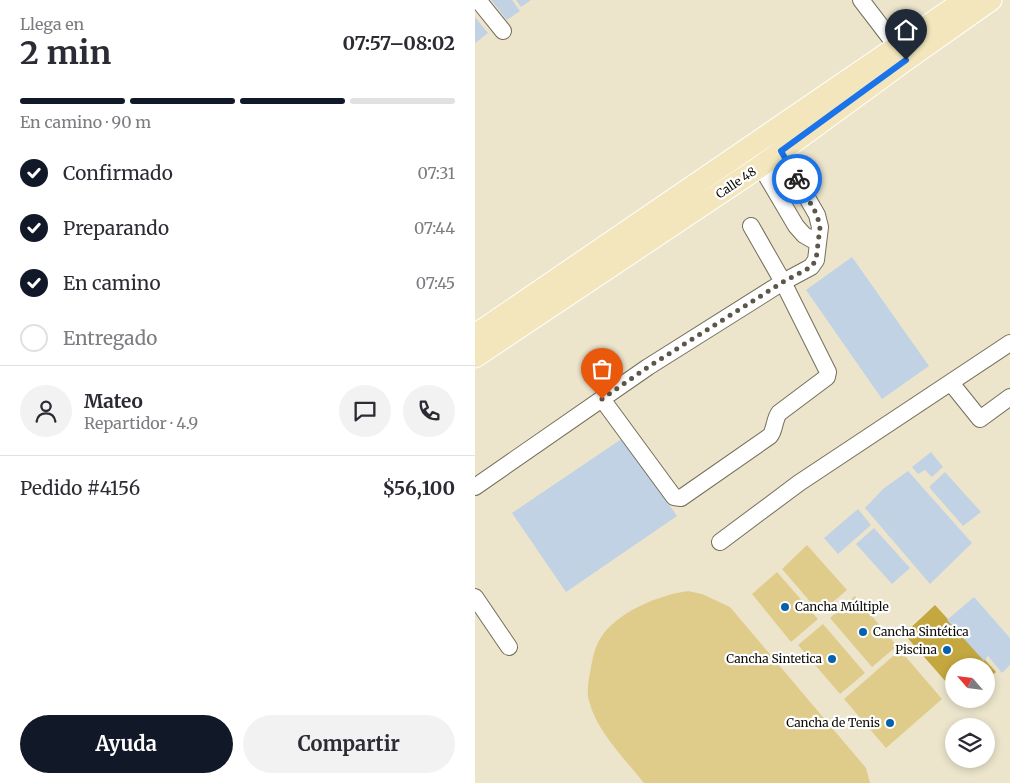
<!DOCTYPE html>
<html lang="es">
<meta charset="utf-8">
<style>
body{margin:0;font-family:Merriweather,serif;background:#f2f2f3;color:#2b2b33;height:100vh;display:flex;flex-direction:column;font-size:19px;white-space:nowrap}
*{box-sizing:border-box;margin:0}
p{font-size:16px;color:#7c7c81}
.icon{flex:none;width:28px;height:28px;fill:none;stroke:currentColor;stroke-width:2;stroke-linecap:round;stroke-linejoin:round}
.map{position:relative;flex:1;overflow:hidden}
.drawer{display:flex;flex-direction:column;background:#fff;width:475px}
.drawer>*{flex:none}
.needle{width:32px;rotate:298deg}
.buttons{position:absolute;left:470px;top:658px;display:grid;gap:10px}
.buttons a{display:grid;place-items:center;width:50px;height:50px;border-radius:50%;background:#fff;box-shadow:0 2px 8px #0003;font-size:25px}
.pin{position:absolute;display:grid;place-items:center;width:42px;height:42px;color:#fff;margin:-51px -21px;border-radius:50% 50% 50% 0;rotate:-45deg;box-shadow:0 0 5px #0007}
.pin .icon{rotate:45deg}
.courier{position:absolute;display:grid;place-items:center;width:50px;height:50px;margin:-25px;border:4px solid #1a73e8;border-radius:50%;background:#fff;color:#222;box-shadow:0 1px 6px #0007}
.summary em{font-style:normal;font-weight:700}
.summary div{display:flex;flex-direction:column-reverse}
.summary{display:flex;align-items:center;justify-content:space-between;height:85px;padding:0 20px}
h1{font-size:32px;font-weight:700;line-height:38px}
.bar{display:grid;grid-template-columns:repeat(4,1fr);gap:8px 5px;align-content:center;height:60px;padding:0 20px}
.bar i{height:6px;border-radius:4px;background:#e1e1e2}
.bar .current{background:#111827}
.bar p{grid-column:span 4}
.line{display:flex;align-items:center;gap:12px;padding:0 20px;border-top:1px solid #e1e1e2}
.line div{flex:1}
.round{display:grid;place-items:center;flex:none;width:52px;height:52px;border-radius:26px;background:#f2f2f3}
ol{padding:0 20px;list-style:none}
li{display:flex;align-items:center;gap:15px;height:55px}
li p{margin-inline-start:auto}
li .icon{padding:5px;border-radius:50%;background:#111827;color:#fff;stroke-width:4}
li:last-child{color:#7c7c81}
li i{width:28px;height:28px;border:2px solid #e1e1e2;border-radius:50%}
.primary-button{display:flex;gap:10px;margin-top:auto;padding:10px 20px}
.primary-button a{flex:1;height:58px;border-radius:30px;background:#111827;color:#fff;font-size:20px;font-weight:700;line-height:58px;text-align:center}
.primary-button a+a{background:#f2f2f3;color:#2b2b33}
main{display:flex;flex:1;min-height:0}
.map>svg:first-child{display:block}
.green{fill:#e0cc8a}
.water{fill:#c4a73f}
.building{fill:#c1d2e5}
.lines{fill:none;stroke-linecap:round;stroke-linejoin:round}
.minor-casing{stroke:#746e59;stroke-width:18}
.major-casing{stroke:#fff;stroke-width:23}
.minor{stroke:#fff;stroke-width:16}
.major{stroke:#f3e6bc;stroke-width:21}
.done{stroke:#5c574a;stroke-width:5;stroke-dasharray:0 9}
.route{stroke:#1a73e8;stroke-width:6}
.poi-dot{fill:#0361ae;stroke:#fff;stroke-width:2}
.labels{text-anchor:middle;stroke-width:4.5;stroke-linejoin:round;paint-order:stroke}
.street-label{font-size:12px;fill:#0e0b04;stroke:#fff}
.poi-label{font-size:12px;fill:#0e0b04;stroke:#fff;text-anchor:end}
</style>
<main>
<section class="drawer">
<div class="summary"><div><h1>2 min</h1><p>Llega en</p></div><em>07:57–08:02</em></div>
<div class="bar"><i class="current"></i><i class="current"></i><i class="current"></i><i></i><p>En camino · 90 m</p></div>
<ol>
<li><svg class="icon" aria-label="check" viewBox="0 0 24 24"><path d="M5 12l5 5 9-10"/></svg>Confirmado<p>07:31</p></li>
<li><svg class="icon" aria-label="check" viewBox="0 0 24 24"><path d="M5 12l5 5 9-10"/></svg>Preparando<p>07:44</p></li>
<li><svg class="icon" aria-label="check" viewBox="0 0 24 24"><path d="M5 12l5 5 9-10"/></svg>En camino<p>07:45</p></li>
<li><i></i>Entregado</li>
</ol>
<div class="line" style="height:90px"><a class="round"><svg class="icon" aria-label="person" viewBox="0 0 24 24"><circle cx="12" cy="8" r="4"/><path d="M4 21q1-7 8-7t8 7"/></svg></a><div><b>Mateo</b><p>Repartidor · 4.9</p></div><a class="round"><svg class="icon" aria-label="chat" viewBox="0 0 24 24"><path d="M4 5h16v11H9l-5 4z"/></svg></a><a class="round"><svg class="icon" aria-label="phone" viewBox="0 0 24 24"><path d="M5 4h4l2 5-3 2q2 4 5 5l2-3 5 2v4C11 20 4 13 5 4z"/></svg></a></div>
<div class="line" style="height:65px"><div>Pedido #4156</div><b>$56,100</b></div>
<div class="primary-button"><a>Ayuda</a><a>Compartir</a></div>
</section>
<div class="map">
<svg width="535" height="783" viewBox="0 0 535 783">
<rect width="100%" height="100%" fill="#ece5cc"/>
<path class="green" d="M332,545L372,590L345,613L307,569Z
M302,572L343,619L316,642L277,594Z
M213,591L227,594L255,607L391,768L395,783H169C150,759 122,732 114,701C111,691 114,678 116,667C118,657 120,647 125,639C141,612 184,595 213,591Z
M380,596L422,646L397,667L355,618Z
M348,624L390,673L365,694L323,645Z
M425,650L467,699L411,748L369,699Z"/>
<path class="water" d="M460,605L521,672L511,680V666H479V691L429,634Z"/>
<path class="building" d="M16,0H37L45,11L32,20Z
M41,0H56L46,7Z
M0,17L13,33L0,43Z
M377,257L454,366L407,399L331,290Z
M148,438L202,516L91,592L37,513Z
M456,452L468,467L457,477L450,470L443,474L437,467Z
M433,471L497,543L455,584L390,508L408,489Z
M470,472L506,512L488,526L454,487Z
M383,509L396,525L363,554L349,538Z
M399,528L435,568L417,584L381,544Z
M499,597L535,638V665L527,673L513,656L509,661L472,620Z"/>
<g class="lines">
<g class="minor-casing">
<path id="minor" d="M3,0L28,31
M386,0L422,47
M275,148L321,226L329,235L343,243
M476,383L505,419L535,397
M127,399L199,497L206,498L295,436C300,430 299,420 304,413L352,377L353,372L308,282L276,226
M0,487L173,367L308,282L336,267L341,260L345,227L342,215L300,142
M245,542L324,483L535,343
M0,597L34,647"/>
</g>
<g class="major-casing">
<path id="major" d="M0,335L490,0
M0,357L286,166L431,60L516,0"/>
</g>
<use href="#minor" class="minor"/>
<use href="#major" class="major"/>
</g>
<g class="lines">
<path class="done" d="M127,399L173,367L308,282L336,267L341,260L345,227L342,215L322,179"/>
<path class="route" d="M322,179L306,151L431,60"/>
</g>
<g class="poi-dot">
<circle cx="310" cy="607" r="5"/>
<circle cx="388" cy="632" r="5"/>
<circle cx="472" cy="650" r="5"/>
<circle cx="357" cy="659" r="5"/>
<circle cx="415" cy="723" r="5"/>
</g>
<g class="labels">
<g class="street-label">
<text transform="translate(261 183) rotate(-34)" y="4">Calle 48</text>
</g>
<g class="poi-label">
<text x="320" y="611" text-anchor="start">Cancha Múltiple</text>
<text x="398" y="636" text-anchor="start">Cancha Sintética</text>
<text x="462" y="654">Piscina</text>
<text x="347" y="663">Cancha Sintetica</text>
<text x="405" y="727">Cancha de Tenis</text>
</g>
</g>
</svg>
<div class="buttons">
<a><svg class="needle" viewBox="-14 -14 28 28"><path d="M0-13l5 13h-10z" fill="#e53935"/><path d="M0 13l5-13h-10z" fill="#7c7c81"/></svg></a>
<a><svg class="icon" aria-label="layers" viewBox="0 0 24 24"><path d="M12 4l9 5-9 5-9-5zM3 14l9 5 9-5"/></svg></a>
</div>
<div class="pin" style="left:127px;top:399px;background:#ea580c"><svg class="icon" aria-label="bag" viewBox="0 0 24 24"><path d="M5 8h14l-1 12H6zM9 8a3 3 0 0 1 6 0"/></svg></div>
<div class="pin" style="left:431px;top:60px;background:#1f2937"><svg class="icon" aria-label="home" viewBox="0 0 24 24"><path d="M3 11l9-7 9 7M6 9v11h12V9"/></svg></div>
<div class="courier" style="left:322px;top:179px"><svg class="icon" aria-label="bike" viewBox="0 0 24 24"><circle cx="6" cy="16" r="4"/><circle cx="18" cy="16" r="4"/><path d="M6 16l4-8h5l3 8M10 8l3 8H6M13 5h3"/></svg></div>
</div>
</main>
